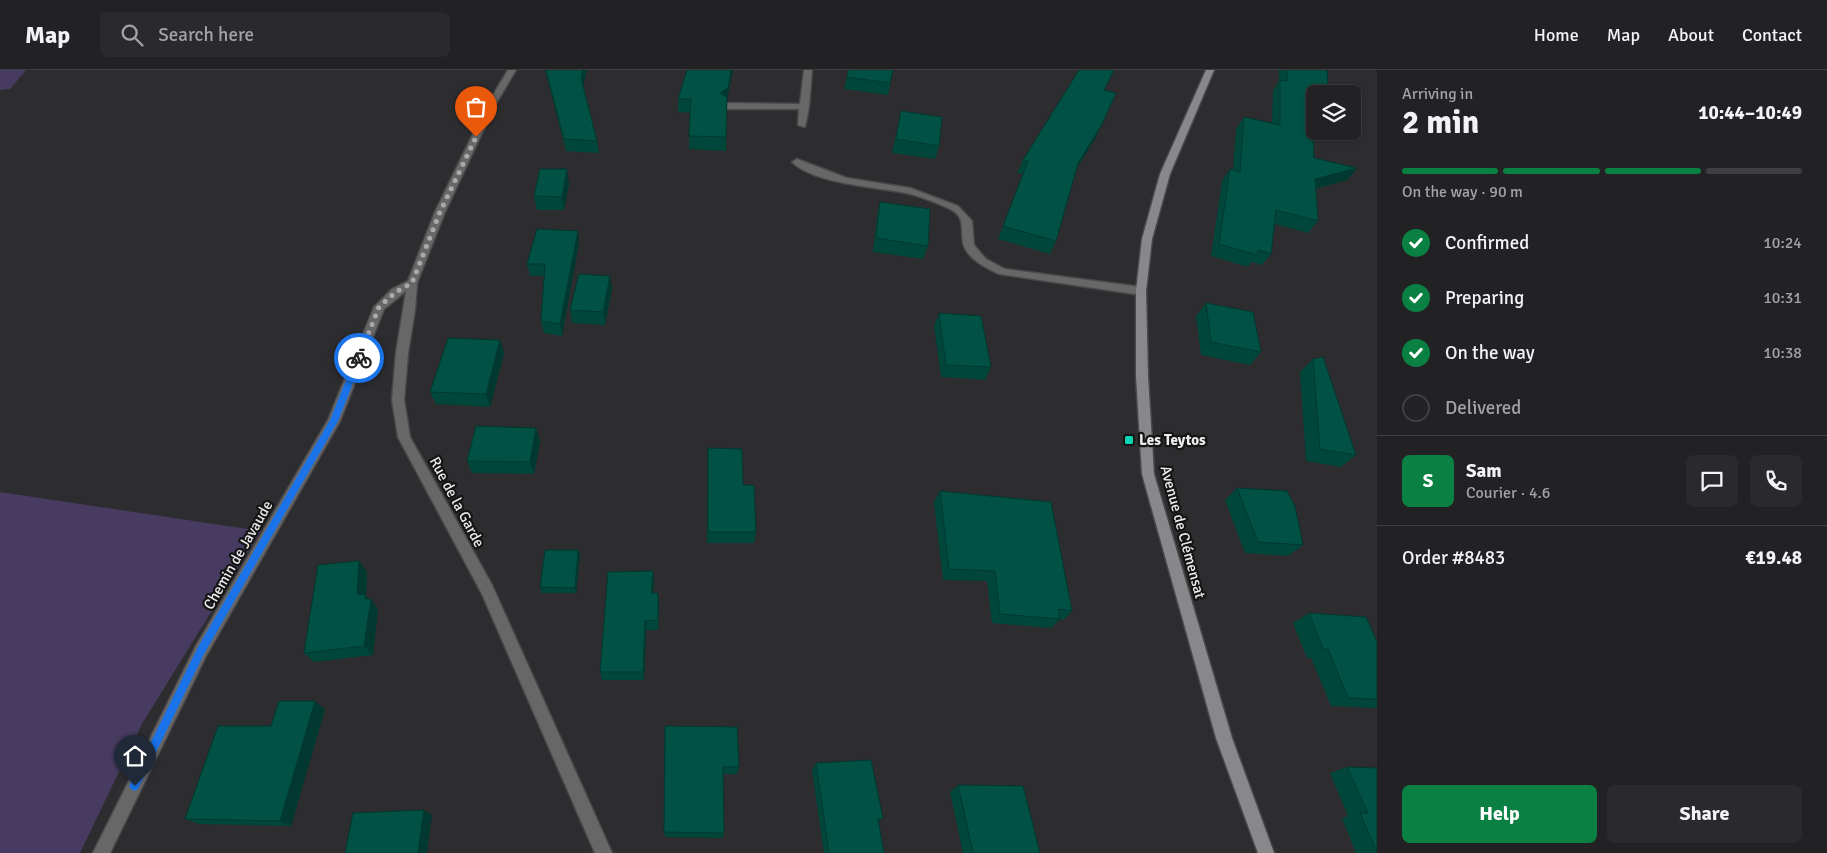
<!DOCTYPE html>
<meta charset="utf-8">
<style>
body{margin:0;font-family:Signika,sans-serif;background:#2a292b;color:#f1f3f6;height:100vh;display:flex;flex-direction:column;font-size:19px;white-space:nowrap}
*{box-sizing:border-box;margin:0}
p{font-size:16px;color:#a2a3a6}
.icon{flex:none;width:28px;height:28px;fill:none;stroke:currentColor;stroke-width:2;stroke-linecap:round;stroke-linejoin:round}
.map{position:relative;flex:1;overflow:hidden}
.drawer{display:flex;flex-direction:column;background:#222123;width:450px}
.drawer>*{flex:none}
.fabs{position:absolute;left:1306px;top:15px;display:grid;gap:10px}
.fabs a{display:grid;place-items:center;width:55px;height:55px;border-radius:8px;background:#222123;box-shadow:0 1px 4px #0004,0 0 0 1px #3f3e41;font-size:25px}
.pin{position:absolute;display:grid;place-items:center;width:42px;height:42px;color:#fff;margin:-51px -21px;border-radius:50% 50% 50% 0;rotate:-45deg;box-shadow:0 0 5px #0007}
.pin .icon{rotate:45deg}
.courier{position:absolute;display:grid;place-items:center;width:50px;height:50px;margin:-25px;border:4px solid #1a73e8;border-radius:50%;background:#fff;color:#222;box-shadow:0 1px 6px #0007}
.overview em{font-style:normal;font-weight:700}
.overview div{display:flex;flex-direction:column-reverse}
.overview{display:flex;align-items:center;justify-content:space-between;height:85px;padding:0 25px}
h1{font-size:32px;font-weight:700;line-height:38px}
.bar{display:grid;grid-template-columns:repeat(4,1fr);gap:8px 5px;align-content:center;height:60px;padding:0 25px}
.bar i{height:6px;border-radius:4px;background:#3f3e41}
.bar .on{background:#0b8043}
.bar p{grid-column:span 4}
.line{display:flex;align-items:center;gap:12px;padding:0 25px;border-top:1px solid #3f3e41}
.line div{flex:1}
.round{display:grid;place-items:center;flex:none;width:52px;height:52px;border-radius:8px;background:#2a292b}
ol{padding:0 25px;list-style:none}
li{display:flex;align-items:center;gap:15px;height:55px}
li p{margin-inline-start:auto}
li .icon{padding:5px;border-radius:50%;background:#0b8043;color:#fff;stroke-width:4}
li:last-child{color:#a2a3a6}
li i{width:28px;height:28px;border:2px solid #3f3e41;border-radius:50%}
.cta{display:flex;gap:10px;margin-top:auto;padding:10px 25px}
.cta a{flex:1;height:58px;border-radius:8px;background:#0b8043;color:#fff;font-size:20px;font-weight:700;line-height:58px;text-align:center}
.cta a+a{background:#2a292b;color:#f1f3f6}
header{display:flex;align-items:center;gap:30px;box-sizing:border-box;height:70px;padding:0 25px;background:#222123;border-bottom:1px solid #3f3e41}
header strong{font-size:24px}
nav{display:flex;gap:28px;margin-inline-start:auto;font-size:18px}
.search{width:350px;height:45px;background:#2a292b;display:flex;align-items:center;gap:12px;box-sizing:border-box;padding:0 18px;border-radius:8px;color:#a2a3a6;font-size:19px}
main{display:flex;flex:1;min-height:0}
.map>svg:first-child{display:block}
.green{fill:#473b61}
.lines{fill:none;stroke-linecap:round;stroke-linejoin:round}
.service-casing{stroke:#48474a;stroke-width:3}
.minor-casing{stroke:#48474a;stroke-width:3}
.secondary-casing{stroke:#48474a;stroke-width:3}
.service{fill:#676768;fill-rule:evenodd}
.minor{fill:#676768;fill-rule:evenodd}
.secondary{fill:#888789;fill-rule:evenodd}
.wall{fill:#01463a}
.shaded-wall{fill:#013930}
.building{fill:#015144;stroke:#013930}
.route{fill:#1a73e8}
.done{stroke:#aaa9ac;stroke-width:5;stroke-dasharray:0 9}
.poi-dot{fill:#0ad5b5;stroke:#151516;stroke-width:2}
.labels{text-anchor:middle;stroke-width:4.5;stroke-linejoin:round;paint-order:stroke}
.poi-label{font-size:15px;font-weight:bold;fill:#ededef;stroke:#151516;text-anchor:start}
.street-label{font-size:15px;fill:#ededef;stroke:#151516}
</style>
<header>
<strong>Map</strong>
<div class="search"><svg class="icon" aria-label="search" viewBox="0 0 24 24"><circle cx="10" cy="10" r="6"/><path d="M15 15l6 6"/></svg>Search here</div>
<nav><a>Home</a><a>Map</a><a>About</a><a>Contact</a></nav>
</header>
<main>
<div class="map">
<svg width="1377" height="783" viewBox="0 0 1377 783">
<rect width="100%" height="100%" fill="#2d2c2f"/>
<path class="green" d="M0,0H26L10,19L0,20Z
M0,422L261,461L142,654L80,783H0Z"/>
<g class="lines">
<g class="service-casing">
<path id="service" d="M804,0H812L809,37L805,57L798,55L799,39H725L721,36L725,33L800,34Z
M797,89L847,108L910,118L958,136L972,151L974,175L986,189L1005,199L1141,217L1146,221L1141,225L999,204C987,198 969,190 964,176C959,162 968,148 950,139C937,133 920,126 906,123C877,117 814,114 792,92Z"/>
</g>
<g class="minor-casing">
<path id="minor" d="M508,0H516L495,35L445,142L417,213L415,240L408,283L404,330L410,367L492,515L612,783H595L482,524L398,367L392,330L396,283L406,221L384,239L340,351L206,586L110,783H93L196,576L328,350L374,237L392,219L408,211L435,142L487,35Z"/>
</g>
<g class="secondary-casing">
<path id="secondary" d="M1206,0H1214L1170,104L1152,169L1146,221L1148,306L1154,404L1232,668L1274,783H1258L1216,668L1142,404L1136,306V221L1142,169L1160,104Z"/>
</g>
<use href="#service" class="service"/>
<use href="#minor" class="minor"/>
<use href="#secondary" class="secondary"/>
</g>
<path class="wall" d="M545,0H587L583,17L597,71L599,83L566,81Z
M893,0L888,25L844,19L847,7Z
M1279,0H1327L1328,20L1325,24H1315V30H1311L1314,88L1357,98L1347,110L1316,119L1318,151L1308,163L1275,154L1271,184L1262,195L1252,192L1248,197L1211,186L1222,111L1230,99L1233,100L1236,59L1244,47L1272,53L1273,21L1279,11Z
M1104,20L1096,67L1077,98L1056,171L1050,184L998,169L1023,104L1017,103L1023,90Z
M678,29L727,31L726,81L689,79L690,43L678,42Z
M901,41L939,76L935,89L892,83Z
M569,113L564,140H537L534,126Z
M880,132L928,176L923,189L873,182L877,146Z
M579,173L562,266L544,263L541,251L545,206H530L527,194Z
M610,206L612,219L605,255L572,253L570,240Z
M1206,233L1261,282L1250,295L1201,285L1196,246Z
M939,243L991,297L985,310L941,307L934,256Z
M500,270L504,283L490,337L436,334L430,322Z
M1313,289L1356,385L1341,397L1306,391L1300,302Z
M536,358L540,371L534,404L472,403L467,391Z
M708,378L743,415L756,462L754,473H707Z
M1237,418L1303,475L1288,486L1245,483L1225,430Z
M940,421L1072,541L1063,550H1059L1051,558L992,553L987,511L943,510L934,432Z
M578,480L580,485L576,523H542L540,517Z
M653,501L654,512L653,523L659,533L658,560H646L644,610H602L600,602Z
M367,502L366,526L368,529H371L378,539L373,585L314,592L304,583Z
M1309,543L1377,572V638L1331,636L1311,588H1307L1293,553Z
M325,639L291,756L199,754L185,749L271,656Z
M665,656L739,697L737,704H723L724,763L723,768L665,767L664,762Z
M816,693L883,748L878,752L884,783H824L812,700Z
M1347,697L1377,698V783H1356L1342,748L1348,746L1330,703Z
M958,715L1040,783H963L950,722Z"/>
<path class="shaded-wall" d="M583,0H587L582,20L581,8Z
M731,0H733L727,31L720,23Z
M1102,54L1096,67L1072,106L1078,93Z
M1357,98L1347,110L1306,121L1315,109Z
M567,99L569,113L564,140L562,127Z
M578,161L579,173L562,266L560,254Z
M610,206L612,219L605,255L603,242Z
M500,270L504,283L490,337L486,324Z
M536,358L540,371L534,404L530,392Z
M578,480L580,485L576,523L575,518Z
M359,491L367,502L366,526L370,531L371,529L378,539L373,585L364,576L357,524Z
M653,501L654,512L652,533L651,523Z
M658,523L659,533L658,560Z
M645,551L646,560L644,610L643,602Z
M315,631L325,639L291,756L280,751Z
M424,740L432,745L427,783H418Z"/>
<path class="building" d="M546,0H583L581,8L597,71L564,69Z
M687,0H731L728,18L720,23L727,27L726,67L689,66L691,29H678Z
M848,0H893L890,13L847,7Z
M1079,0H1114L1104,20L1116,23L1102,54L1078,93L1056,171L1003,156L1028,91L1023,90Z
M1287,0H1327L1328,20L1311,16L1314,88L1357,98L1315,109L1318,151L1276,140L1271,184L1258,180L1257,185L1219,174L1230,99L1240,102L1244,47L1280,55V10L1287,11Z
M901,41L942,47L939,76L896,69Z
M540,99H567L562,127L534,126Z
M880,132L930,139L928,176L876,168Z
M537,159L578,161L560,254L541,251L545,194H527Z
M579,204L610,206L603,242L570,240Z
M1206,233L1253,242L1261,282L1211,272Z
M939,243L981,246L991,297L946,295Z
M448,268L500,270L486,324L430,322Z
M1323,287L1356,385L1320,379L1313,289Z
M476,356L536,358L530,392L467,391Z
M708,378L742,379L743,415H754L756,462H708Z
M1237,418L1287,421L1295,436L1303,475L1258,472Z
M940,421L1051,432L1072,541L1058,539L1060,549L1000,544L995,501L949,499Z
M545,480H578L575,518L540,517Z
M359,491L357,524L365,525V529H371L364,576L304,583L318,495Z
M653,501L651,523H658V550L645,551L643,602H600L608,502Z
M1309,543L1366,547L1377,572V629L1348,628L1328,579H1323Z
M279,631H315L280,751L185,749L218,656H271Z
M665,656L737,657L739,697H723L724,763L664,762Z
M871,690L883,748L878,749L884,783H829L816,693Z
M1347,697L1377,698V782L1360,743H1368Z
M958,715L1023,716L1040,783H973Z
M424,740L418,783H345L353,743Z"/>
<path class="route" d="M359,285L363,288L338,351L204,584L138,719L135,721L131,719L129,716L131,712L198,577L330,350L355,288Z"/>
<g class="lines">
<path class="done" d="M359,288L379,237L396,222L412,213L440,142L476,67"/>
</g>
<rect class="poi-dot" x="1124" y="365" width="10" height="10" rx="2.5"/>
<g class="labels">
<g class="poi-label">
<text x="1139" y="375">Les Teytos</text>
</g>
<g class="street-label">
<text transform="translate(457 432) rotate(62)" y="5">Rue de la Garde</text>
<text transform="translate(1183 462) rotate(75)" y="5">Avenue de Clémensat</text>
<text transform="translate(238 485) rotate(-60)" y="5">Chemin de Javaude</text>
</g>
</g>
</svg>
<div class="fabs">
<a><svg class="icon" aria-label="layers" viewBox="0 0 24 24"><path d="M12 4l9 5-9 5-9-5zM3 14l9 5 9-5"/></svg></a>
</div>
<div class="pin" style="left:476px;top:67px;background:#ea580c"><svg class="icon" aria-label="bag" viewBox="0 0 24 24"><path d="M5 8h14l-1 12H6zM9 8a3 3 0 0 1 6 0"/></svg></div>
<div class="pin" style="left:135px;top:716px;background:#1f2937"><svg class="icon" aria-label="home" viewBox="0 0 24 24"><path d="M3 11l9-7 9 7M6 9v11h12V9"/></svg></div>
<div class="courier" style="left:359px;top:288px"><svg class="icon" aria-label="bike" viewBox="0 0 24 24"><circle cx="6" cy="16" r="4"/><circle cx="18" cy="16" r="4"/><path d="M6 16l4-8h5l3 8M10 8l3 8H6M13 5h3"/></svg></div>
</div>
<section class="drawer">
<div class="overview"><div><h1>2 min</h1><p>Arriving in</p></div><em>10:44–10:49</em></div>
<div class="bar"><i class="on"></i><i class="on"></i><i class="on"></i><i></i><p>On the way · 90 m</p></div>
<ol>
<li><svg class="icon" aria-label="check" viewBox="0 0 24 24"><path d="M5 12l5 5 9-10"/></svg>Confirmed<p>10:24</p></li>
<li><svg class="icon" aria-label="check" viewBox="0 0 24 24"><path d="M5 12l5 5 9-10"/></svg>Preparing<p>10:31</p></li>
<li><svg class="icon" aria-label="check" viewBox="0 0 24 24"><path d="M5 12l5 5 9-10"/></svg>On the way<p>10:38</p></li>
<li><i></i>Delivered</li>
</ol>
<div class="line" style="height:90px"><b class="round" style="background:#0b8043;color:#fff">S</b><div><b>Sam</b><p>Courier · 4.6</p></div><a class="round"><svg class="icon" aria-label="chat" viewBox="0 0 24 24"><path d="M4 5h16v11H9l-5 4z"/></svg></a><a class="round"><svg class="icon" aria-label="phone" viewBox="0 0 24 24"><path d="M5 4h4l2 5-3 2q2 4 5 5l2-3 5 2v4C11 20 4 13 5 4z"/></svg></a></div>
<div class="line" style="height:65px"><div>Order #8483</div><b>€19.48</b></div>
<div class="cta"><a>Help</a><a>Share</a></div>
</section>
</main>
